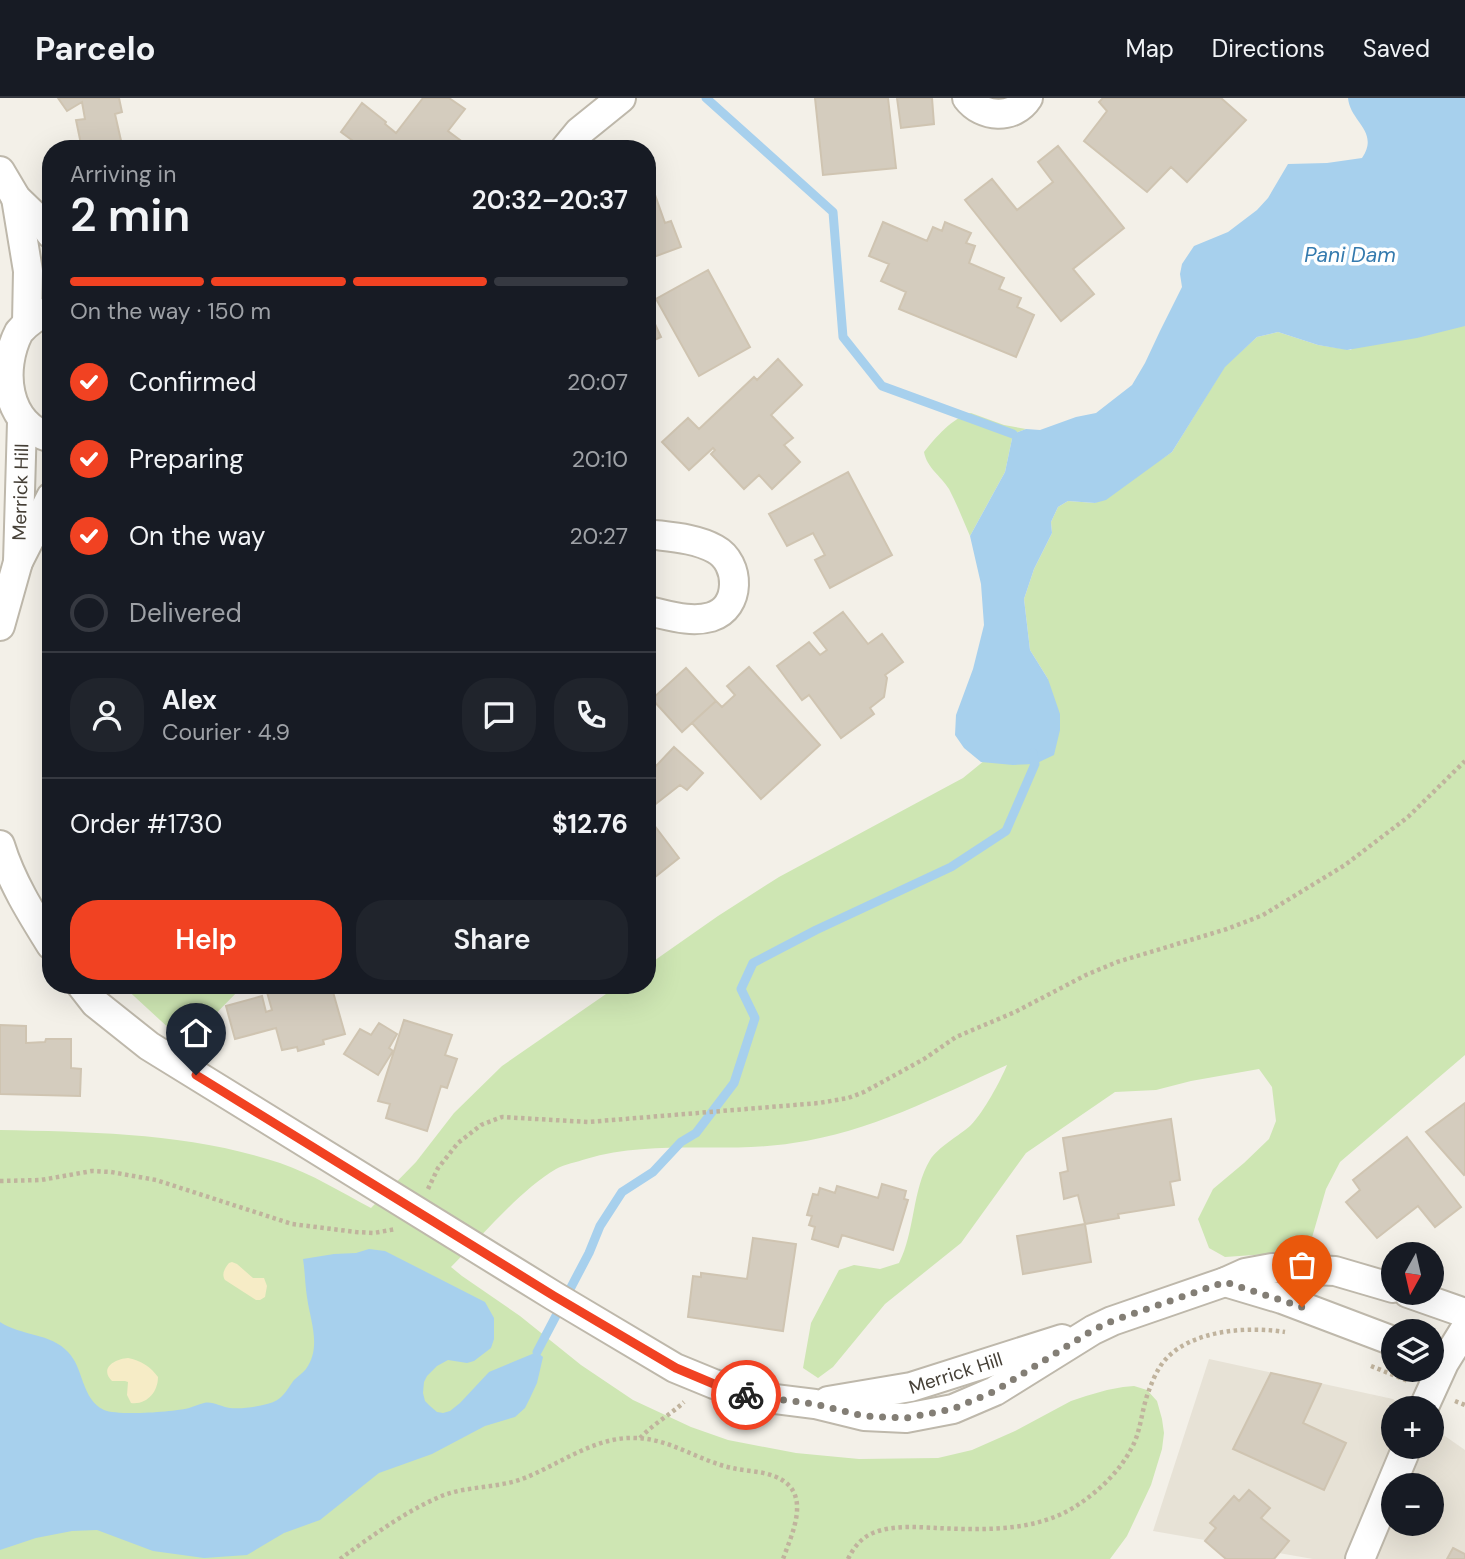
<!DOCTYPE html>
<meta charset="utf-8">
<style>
body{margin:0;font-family:"DM Sans",sans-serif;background:#20242c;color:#f1f3f6;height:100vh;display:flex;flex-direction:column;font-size:26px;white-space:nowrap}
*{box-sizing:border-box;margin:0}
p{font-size:23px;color:#9ea1a6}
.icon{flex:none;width:38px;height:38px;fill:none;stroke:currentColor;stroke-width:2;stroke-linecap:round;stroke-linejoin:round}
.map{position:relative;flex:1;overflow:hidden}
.details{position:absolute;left:42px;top:42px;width:614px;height:854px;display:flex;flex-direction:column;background:#171b24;border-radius:28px;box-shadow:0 7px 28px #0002}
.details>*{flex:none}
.needle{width:46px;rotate:188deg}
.fabs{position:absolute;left:1381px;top:1144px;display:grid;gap:14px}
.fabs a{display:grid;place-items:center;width:63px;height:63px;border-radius:50%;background:#171b24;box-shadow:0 7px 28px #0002;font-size:35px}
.pin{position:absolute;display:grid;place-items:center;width:60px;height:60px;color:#fff;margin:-72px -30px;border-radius:50% 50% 50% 0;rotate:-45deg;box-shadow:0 0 7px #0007}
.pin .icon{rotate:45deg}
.courier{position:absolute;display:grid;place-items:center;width:70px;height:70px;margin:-35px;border:5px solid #f14222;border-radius:50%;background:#fff;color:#222;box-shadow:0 2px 9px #0007}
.head em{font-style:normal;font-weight:600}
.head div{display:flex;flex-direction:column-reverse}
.head{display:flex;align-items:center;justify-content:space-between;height:119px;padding:0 28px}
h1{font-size:46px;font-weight:600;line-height:52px}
.bar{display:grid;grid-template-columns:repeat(4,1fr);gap:10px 7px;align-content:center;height:84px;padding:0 28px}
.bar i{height:9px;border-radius:5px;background:#363941}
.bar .on{background:#f14222}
.bar p{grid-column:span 4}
.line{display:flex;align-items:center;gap:18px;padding:0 28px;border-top:2px solid #363941}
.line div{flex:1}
.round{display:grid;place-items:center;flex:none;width:74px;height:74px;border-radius:28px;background:#20242c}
ol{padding:0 28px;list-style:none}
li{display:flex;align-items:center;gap:21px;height:77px}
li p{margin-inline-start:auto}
li .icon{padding:7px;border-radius:50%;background:#f14222;color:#fff;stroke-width:4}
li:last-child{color:#9ea1a6}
li i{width:38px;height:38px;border:4px solid #363941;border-radius:50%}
.action{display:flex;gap:14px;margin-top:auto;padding:14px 28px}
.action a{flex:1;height:80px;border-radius:28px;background:#f14222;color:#fff;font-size:28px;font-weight:600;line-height:80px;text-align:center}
.action a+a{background:#20242c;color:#f1f3f6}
header{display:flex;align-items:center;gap:42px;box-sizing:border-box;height:98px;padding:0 35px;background:#171b24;border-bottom:2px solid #363941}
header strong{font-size:33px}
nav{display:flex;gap:38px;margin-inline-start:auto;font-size:24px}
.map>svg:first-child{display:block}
.residential{fill:#e7e2d6;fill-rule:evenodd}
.green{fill:#cee6b3}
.sand{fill:#f6ecc6}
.water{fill:#a7d0ed}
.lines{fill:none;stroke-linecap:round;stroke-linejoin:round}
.stream{stroke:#a7d0ed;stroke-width:9}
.building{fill:#d4ccbe;stroke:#cfc4b1;stroke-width:2}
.minor-casing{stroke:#beb8ab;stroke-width:32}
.path{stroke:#c0b39d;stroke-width:4.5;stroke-dasharray:3.5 3.5;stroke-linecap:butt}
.minor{stroke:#fff;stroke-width:28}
.done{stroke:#837e75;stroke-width:7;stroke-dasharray:0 12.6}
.route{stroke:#f14222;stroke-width:9}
.labels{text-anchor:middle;stroke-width:7;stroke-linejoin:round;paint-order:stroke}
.street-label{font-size:19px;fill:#464037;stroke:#fff}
.water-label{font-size:21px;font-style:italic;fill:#347aae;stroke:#fff}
</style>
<header>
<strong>Parcelo</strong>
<nav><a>Map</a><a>Directions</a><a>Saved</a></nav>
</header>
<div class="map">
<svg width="1465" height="1461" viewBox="0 0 1465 1461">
<rect width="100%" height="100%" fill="#f3f0e8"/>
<path class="residential" d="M1209,1261L1393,1301L1406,1311H1393V1349H1432V1329L1465,1352V1461H1313L1153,1433ZM1393,1388H1432V1426H1393Z"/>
<path class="green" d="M1465,90V957L1340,1064L1326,1091L1311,1143L1295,1154L1225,1159L1209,1150L1198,1121L1213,1091L1244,1065L1269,1041L1276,1023L1272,989L1259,971L1191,983L1156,992L1115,994L1026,1055L961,1145L885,1206L833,1269L818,1280L803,1270L811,1225L839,1172L854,1167L880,1171L899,1165C915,1134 912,1092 930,1062C937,1050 960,1037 971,1027C983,1015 1001,982 1007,967C936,999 870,1034 793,1045C724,1056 654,1041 586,1061C577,1064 565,1066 556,1071C519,1093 482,1138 451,1169L462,1178L520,1218L581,1267L633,1302L691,1329L728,1342L796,1355L859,1361L938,1360L972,1352L1015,1333L1071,1303L1086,1298L1107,1292L1123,1289L1134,1288L1147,1292L1157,1303L1162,1321L1164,1335L1162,1351L1151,1387L1127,1438L1110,1461H0V1032C94,1034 190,1035 280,1065C312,1076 341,1094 371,1110L416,1064L454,1015L502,968L619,887H648V867L718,818L779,779L963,680L1006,645L1048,581L1030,552L1024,501L1034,471L1052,435L1051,424L1058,409L1068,403L1095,405L1172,354L1225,268L1257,239L1278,234L1318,247L1351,252Z
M971,315L1004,327L1026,331L1013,336L1005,374L970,438C963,422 957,406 949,391C940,377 927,370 924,354C936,339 952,320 971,315Z
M122,887H244L186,946Z"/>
<path class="sand" d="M232,1164L237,1166L253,1180H264L267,1188L265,1199L260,1202H256L225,1182C221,1176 225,1170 229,1165Z
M128,1260C140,1262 151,1269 158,1279C158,1294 147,1307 131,1305L127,1297L128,1284L125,1283H112C99,1270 115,1261 128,1260Z"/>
<path class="water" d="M1348,0H1465V228L1417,240L1347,252L1318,247L1278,234L1257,239L1225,269L1172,354L1106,402L1095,405L1068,403L1058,409L1051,424L1052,435L1034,471L1024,501L1030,552L1048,581L1060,616V632L1054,657L1035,666L1013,667L981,664L964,650L955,637L956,617L973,571L984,527L981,486L970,438L1005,374L1013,336L1026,331L1040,332L1076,319L1096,315L1132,287L1145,265L1160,233L1182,189L1180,176L1182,166L1194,148L1228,134L1257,112L1268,100L1288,66L1327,65L1362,60C1380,33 1350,24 1348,0Z
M369,1151L385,1153L485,1204L494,1220V1241L491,1250L474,1263L467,1265L448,1262L437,1268L427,1278L424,1284L423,1295L425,1303L430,1308L437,1314L443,1315L450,1313L460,1305L489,1274L537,1254L543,1259L537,1285L530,1300L525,1310L515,1319L485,1328L432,1356L379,1375L320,1422L284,1435L247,1457L204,1460L153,1453L97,1432L72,1433L36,1440L0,1452V1224C21,1238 51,1235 68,1254C84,1270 81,1301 104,1312C118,1318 174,1314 189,1310C195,1308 199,1306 204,1305C213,1303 221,1309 230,1310C242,1311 256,1309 267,1306C282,1303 286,1293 294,1282C298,1278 303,1275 306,1271C322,1249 310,1222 307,1199C305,1186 305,1174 303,1161L334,1156L356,1155Z"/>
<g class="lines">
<path class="stream" d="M706,0L833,114L843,239L882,288L1013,336
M537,1254L589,1155L600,1128L622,1094L653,1074L681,1044L696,1035L734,985L755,920L741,891L753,865L816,832L951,769L1006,733L1035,666L1033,655"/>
</g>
<path class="building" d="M58,0H119L122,14L115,16L122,47L102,51H82L76,22L85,21L82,4L67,13Z
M423,0H449L465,11L448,33L472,51H364L341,34L362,5L386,24L385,26L396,35Z
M815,0H888L896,70L823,77Z
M897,0H932L934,26L901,30Z
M1103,0H1221L1246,22L1187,84L1171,69L1147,94L1084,43L1107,13L1099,4Z
M1058,48L1124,130L1073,171L1094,196L1061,223L965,102L992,81L1017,112L1053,84L1038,64Z
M648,77L665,125L671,123L681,149L648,161Z
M883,124L927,143L933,129L942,133L945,124L971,135L966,145L975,148L969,165L1004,180L999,191L1021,200L1017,209L1034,217L1016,259L899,211L906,194L881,183L889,166L869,158Z
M708,172L750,249L699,278L656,201Z
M648,211L661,239L648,245Z
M778,261L802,287L771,317L793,340L784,347L800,364L772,391L759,377L744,391L711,356L715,352L713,350L689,372L662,344L688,320L699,331L754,279L757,282Z
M848,374L892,457L830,490L815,462L825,457L813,435L787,448L769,416Z
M843,514L868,546L882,536L903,564L885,577L887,580L884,599L870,610L874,616L841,640L809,597L802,602L777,568L809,544L820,557L827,552L814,535Z
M749,569L820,647L761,701L692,625L716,603L722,609L735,597L727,588Z
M686,570L716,603L682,634L652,601Z
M674,649L703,675L687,692L680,687L648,712V657L656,668Z
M648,719L679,760L655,779L648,770Z
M265,887H331L345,936L323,942L324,946L298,953L297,949L282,952L276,930L235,941L226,908L262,898L266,914L272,912Z
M404,922L452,937L445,957L457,961L447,990L441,988L427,1033L386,1020L390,1006L378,1003Z
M379,925L397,936L389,950L393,953L378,977L344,956L360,931L371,937Z
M0,927L26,928V945L45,944L46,941H71V970L81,971L80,998L0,996Z
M1465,1005V1076L1464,1077L1426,1034Z
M1171,1021L1180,1082L1170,1084L1174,1107L1118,1116L1119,1120L1085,1126L1078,1097L1064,1101L1060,1075L1068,1073L1063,1040Z
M1407,1039L1461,1109L1435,1129L1418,1108L1377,1140L1346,1104L1360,1092L1353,1082Z
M882,1086L906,1093L904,1101L908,1102L893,1152L842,1137L838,1149L812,1141L815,1129L809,1127L812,1118L807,1117L813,1096L818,1097L820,1090L835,1095L837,1088L878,1100Z
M1085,1126L1091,1164L1023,1176L1017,1138Z
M753,1140L796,1146L783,1233L688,1219L693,1178L701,1179V1175L747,1181Z
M1271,1275L1321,1286L1303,1325L1346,1345L1324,1392L1233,1351Z
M1249,1392L1270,1410L1261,1420L1289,1443L1274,1461H1226L1205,1443L1216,1430L1210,1425L1234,1398L1239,1403Z
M1453,1450L1465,1456V1461H1447Z"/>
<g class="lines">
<g class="minor-casing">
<g id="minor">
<path d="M967,0C982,20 1014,22 1028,0"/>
<path d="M565,51L579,34L621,0"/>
<path d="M0,73L16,100L45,128L51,136"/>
<path d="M16,100L28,173L27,225"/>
<path d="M51,213C38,216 28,224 19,234C0,271 5,326 51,340"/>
<path d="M648,436C670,439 695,440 715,451C741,465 741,510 711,519C690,525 668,517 648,513"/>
<path id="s1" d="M18,464L22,324"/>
<path d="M0,528L18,464L51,399"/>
<path d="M0,747C11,783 31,815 51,847"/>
<path d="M81,887L95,905L149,948L554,1198L675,1270L714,1286L750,1298L815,1306L864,1318L906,1320L953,1311L995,1293L1093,1232L1112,1223L1225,1184L1245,1175L1272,1170L1335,1173L1393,1190"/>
<path d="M1225,1184L1282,1201L1393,1243"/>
<path d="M1408,1195L1465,1215"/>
<path id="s2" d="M828,1303L911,1289L1062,1241"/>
<path d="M1423,1311L1444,1265L1465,1231"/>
<path d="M1360,1461L1407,1349"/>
</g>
</g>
<path class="path" d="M0,1083L41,1082L92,1073L111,1074L156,1082L292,1126L356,1134L374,1135L396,1131
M428,1091L438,1070L458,1045L481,1027L502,1019L588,1024L819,1005L848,1000L864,994L924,961L956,939L1015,914L1086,877L1117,864L1227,831L1263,817L1345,767L1408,719L1465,663
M1371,1268L1408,1283
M1455,1303L1465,1307
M640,1340C653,1326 670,1317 684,1304
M340,1461C372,1438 407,1412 444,1397C469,1388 497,1390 522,1381C559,1367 595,1338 636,1340C671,1341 699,1363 732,1370C745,1373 761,1373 774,1378C813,1393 793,1433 783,1461
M848,1461C854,1449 861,1440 873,1435C892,1427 917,1429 936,1430C983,1432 1036,1434 1076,1408C1097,1395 1120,1373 1131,1351C1141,1334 1141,1314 1148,1295C1152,1284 1157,1271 1165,1262C1191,1232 1248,1228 1285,1234"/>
<use href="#minor" class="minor"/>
</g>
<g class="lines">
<path class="done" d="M746,1297L815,1306L864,1318L906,1320L953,1311L995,1293L1093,1232L1112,1223L1225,1184L1302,1209"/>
<path class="route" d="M196,977L554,1198L676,1270L714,1286L746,1297"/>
</g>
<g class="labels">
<g class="street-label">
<text dy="7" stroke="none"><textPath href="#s1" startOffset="70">Merrick Hill</textPath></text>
<text dy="7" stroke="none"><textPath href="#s2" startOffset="131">Merrick Hill</textPath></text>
</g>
<g class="water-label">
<text x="1350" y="164">Pani Dam</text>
</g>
</g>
</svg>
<div class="fabs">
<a><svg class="needle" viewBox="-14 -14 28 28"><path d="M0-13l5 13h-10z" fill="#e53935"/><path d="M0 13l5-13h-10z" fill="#9ea1a6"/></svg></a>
<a><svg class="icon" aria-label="layers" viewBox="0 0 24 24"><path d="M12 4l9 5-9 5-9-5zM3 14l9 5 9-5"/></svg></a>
<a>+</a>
<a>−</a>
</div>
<div class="pin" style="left:1302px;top:1209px;background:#ea580c"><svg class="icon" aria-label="bag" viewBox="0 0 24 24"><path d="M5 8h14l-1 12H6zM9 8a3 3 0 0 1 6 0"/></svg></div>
<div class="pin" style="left:196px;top:977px;background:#1f2937"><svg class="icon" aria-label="home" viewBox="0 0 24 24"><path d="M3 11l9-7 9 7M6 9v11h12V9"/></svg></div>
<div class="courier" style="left:746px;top:1297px"><svg class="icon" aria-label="bike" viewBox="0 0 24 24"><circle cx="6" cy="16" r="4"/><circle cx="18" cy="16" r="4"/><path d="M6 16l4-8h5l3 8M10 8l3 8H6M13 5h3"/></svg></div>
<section class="details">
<div class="head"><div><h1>2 min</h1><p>Arriving in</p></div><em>20:32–20:37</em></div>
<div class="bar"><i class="on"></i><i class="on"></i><i class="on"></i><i></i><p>On the way · 150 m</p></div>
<ol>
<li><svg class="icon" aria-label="check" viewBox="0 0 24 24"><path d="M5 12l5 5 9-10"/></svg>Confirmed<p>20:07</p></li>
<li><svg class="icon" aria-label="check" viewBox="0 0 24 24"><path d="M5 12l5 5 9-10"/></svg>Preparing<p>20:10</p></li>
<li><svg class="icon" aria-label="check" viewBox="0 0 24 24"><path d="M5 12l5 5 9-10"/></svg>On the way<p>20:27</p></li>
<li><i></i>Delivered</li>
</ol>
<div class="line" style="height:126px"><a class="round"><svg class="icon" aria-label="person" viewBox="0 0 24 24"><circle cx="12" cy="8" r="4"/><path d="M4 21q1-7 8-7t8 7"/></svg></a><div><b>Alex</b><p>Courier · 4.9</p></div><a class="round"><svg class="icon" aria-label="chat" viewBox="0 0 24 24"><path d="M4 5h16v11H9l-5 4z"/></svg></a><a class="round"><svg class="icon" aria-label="phone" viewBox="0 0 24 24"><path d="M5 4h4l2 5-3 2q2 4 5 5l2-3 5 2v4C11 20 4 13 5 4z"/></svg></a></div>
<div class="line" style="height:91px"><div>Order #1730</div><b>$12.76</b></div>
<div class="action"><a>Help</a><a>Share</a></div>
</section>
</div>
